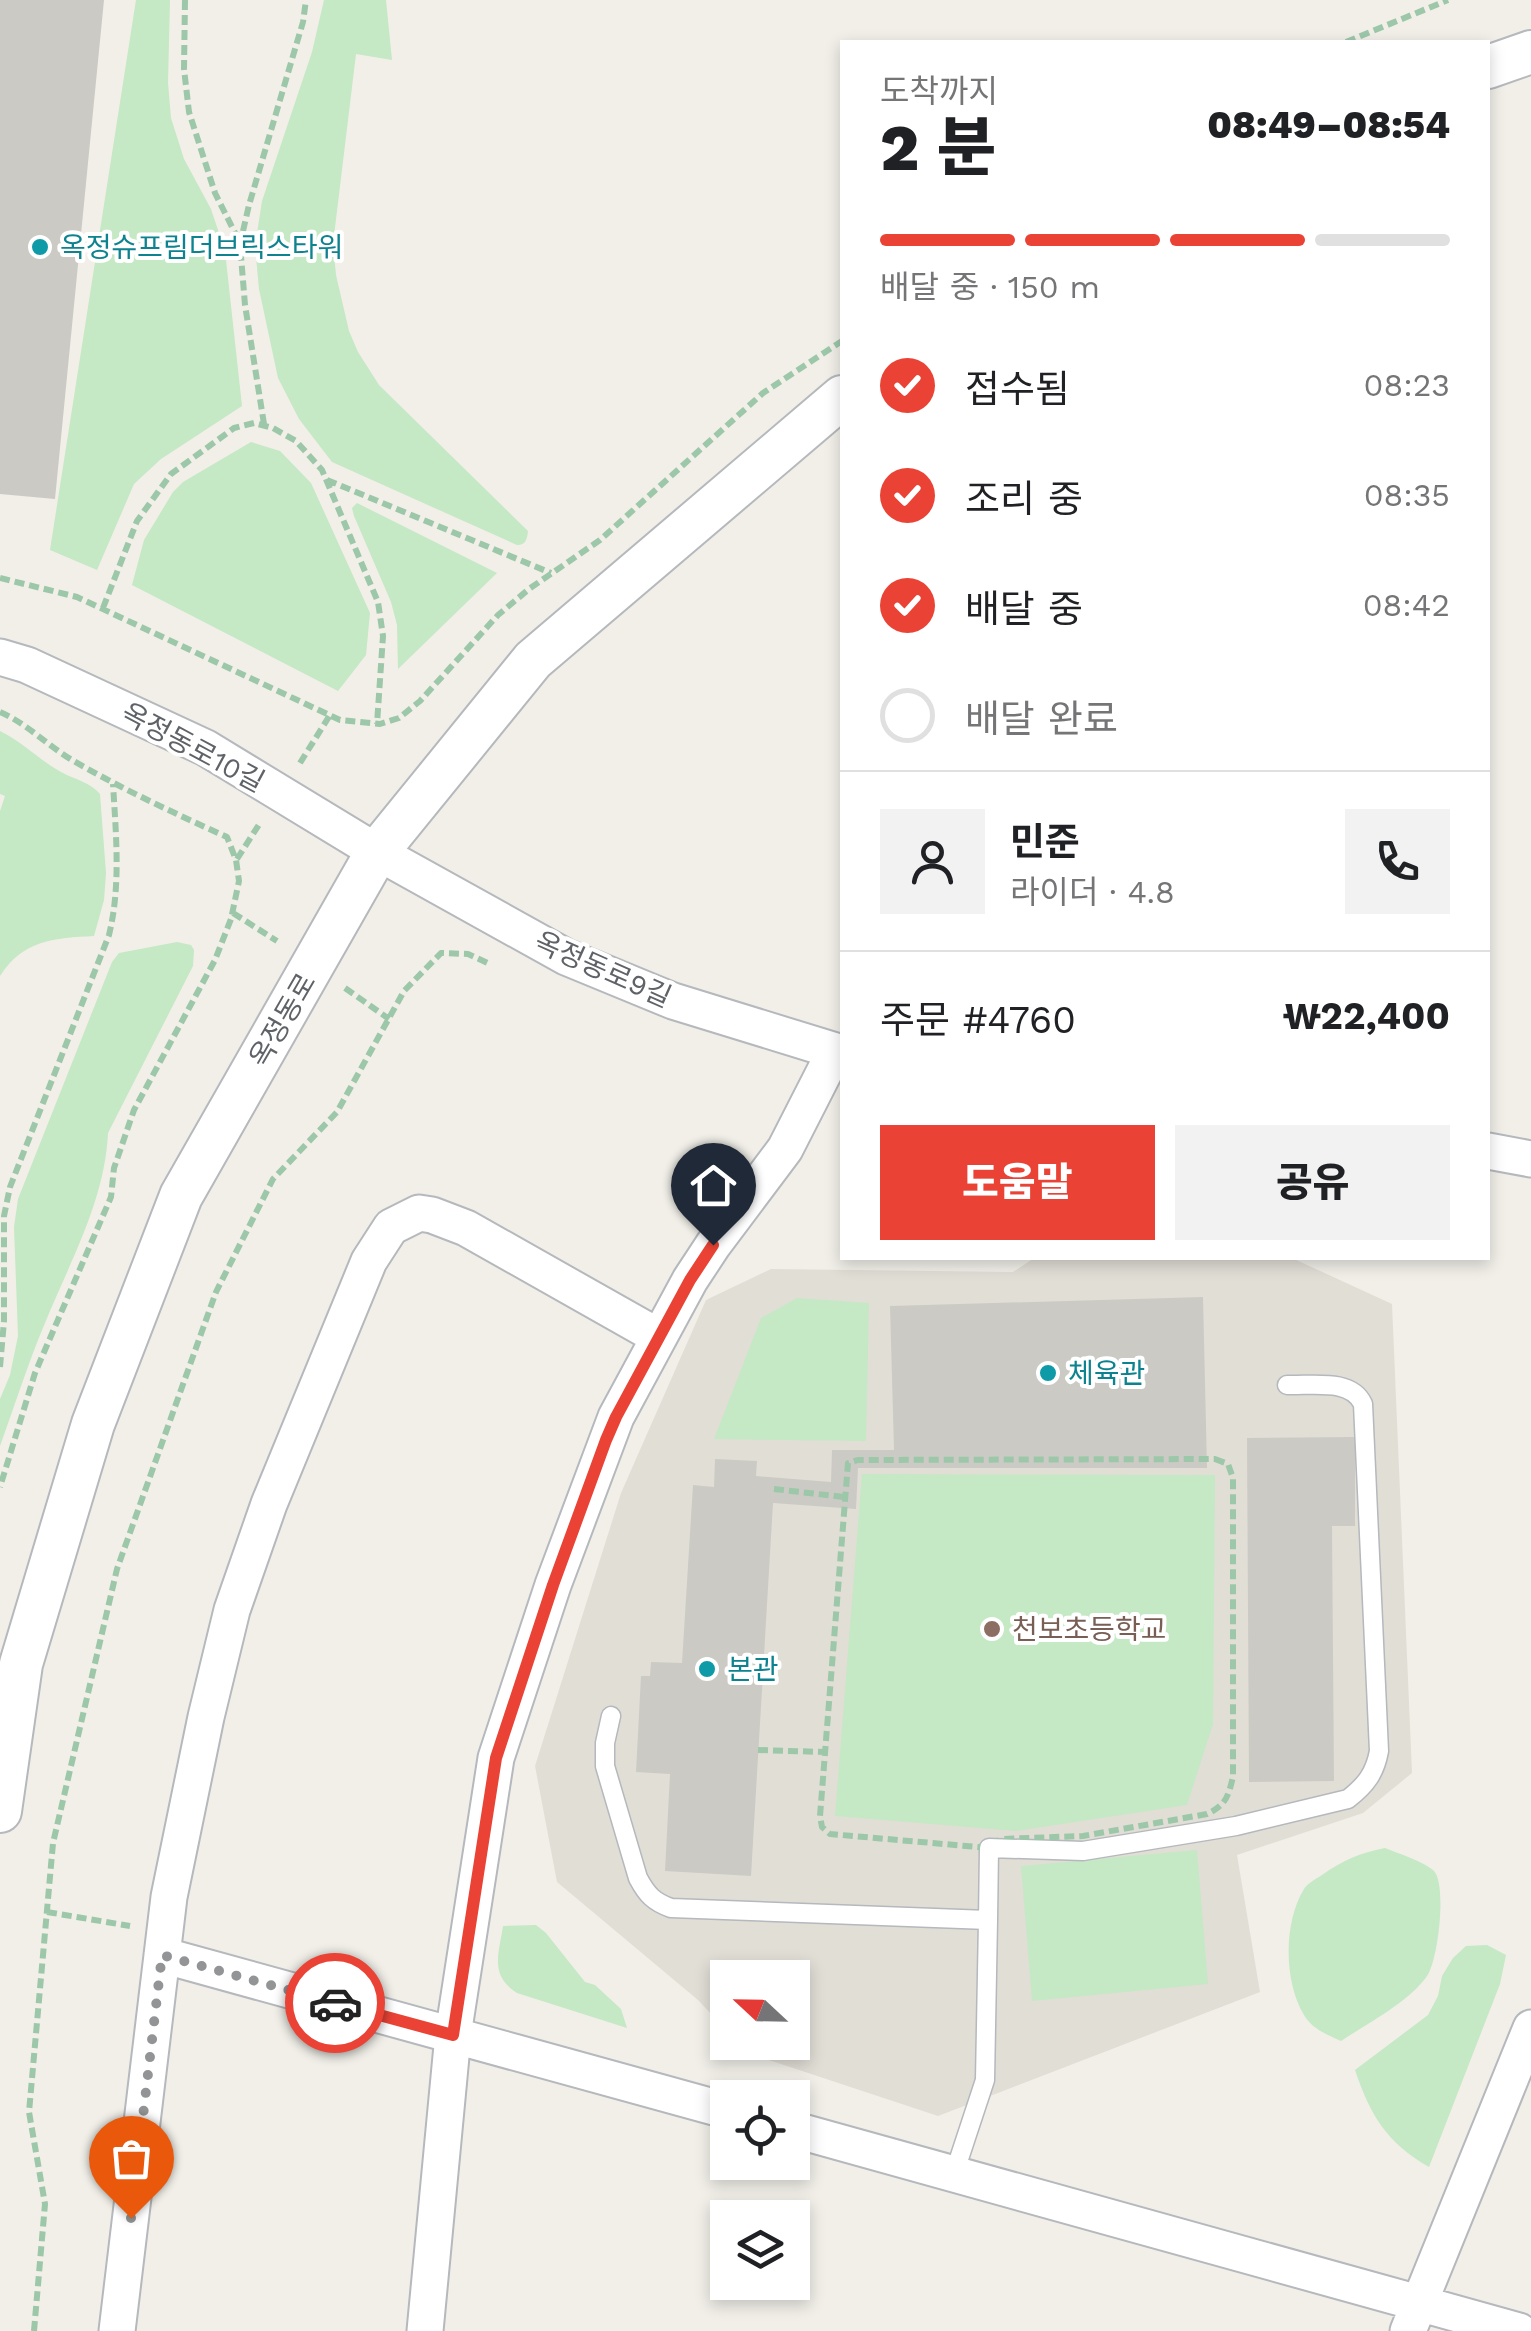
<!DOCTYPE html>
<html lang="ko">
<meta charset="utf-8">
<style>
body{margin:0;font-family:"Work Sans","Noto Sans KR",sans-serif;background:#f2f2f2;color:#202124;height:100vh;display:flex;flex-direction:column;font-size:38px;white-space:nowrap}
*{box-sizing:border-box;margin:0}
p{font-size:32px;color:#757577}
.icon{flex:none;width:55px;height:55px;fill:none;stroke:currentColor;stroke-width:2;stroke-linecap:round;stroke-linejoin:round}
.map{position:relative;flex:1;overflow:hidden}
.drawer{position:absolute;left:840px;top:40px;width:650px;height:1220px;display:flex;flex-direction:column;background:#fff;border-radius:0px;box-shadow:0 5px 15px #0003}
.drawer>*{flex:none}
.needle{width:65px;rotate:292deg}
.controls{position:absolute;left:710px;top:1960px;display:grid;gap:20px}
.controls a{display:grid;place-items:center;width:100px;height:100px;border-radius:0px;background:#fff;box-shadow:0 5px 15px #0003;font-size:50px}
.pin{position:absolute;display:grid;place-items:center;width:85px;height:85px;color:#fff;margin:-102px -42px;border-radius:50% 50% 50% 0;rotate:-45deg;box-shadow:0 0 10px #0007}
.pin .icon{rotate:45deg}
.courier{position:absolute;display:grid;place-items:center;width:100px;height:100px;margin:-50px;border:8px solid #ea4335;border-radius:50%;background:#fff;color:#222;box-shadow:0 2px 12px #0007}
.head em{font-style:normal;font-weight:800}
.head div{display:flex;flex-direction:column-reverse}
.head{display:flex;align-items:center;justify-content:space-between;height:170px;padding:0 40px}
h1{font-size:65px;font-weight:800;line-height:75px}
.bar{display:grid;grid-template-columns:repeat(4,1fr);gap:15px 10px;align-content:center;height:120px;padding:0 40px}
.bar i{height:12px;border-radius:8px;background:#e0e0e0}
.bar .current{background:#ea4335}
.bar p{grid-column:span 4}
.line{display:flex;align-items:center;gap:25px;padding:0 40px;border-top:2px solid #e0e0e0}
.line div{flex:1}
.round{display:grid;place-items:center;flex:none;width:105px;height:105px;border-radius:0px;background:#f2f2f2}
ol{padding:0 40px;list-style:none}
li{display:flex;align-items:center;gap:30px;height:110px}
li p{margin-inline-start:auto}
li .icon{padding:10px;border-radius:50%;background:#ea4335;color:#fff;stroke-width:4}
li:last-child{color:#757577}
li i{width:55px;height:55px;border:5px solid #e0e0e0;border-radius:50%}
.cta{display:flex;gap:20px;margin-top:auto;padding:20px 40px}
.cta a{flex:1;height:115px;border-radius:0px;background:#ea4335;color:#fff;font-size:40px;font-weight:800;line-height:115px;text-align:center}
.cta a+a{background:#f2f2f2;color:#202124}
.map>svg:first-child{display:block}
.education{fill:#e1ded6}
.green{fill:#c5e8c5}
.building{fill:#cccac5}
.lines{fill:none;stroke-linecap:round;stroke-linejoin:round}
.service-casing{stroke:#b5b8bc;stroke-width:21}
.minor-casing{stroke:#b5b8bc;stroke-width:39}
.tertiary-casing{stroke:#b5b8bc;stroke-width:46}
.path{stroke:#9cc7a9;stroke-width:6;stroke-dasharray:10 5;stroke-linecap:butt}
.service{stroke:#fff;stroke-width:18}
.minor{stroke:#fff;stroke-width:35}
.tertiary{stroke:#fff;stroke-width:42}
.done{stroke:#929495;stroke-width:10;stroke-dasharray:0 18}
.route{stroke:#ea4335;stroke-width:12}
.culture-dot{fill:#0f9aa8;stroke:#fff;stroke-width:4}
.education-dot{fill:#8d6e63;stroke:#fff;stroke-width:4}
.labels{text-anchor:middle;stroke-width:8;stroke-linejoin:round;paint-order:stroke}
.culture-label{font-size:28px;fill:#0d838f;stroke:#fff;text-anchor:start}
.street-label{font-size:28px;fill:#5f6368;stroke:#fff}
.education-label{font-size:28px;fill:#785e54;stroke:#fff;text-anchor:start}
</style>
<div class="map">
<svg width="1531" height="2331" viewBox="0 0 1531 2331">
<rect width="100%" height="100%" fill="#f1efe8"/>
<path class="education" d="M1034,1258H1292L1392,1304L1412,1773L1363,1813L1237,1855L1260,1992L938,2116L748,2053L738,2043L792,2042V1978H728L727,2031L698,2000L557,1882L535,1766L621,1493L706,1300L771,1269L1013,1272Z"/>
<path class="green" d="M136,0H170L168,83L171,118L184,159L211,209L225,251L242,406L161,459L134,484L97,570L50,550Z
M324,0H386L392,60L356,54L333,244L336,275L349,331L358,352L379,385L528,531C527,539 526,545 517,545L332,462L299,419L278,378L259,289L255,246L262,201L312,52Z
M251,442L280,451L311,483L370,613L366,655L338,691L132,585L144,540L173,492L183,482Z
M357,503L497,573L398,669L397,625L391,602L354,516L352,508Z
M0,731C23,742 40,761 63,773C76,780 90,782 100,794L106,873L104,900L94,936C54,938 23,940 0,976V811L5,796L0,794Z
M177,942L191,945L194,950L193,966L108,1133C105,1200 70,1262 45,1323C28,1363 15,1405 0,1446V1399L10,1375L18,1336L14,1227L18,1199L112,962L119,953Z
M797,1298L869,1303L866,1441L714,1439L761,1318Z
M862,1474L1215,1475L1213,1724L1187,1805L1016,1831L835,1816Z
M1385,1848C1397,1853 1425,1862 1434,1871C1447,1885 1438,1961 1427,1976C1409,2002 1368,2023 1341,2041C1328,2035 1312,2029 1304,2015C1284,1982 1283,1923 1304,1889C1308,1883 1316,1879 1322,1875C1343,1860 1360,1853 1385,1848Z
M1197,1850L1208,1984L1032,2001L1021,1866Z
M536,1925L546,1933L585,1982L595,1985L621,2009L627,2028L517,1993C489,1975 499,1954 503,1926Z
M1487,1945L1506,1955L1500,1984L1429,2167C1387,2143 1370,2115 1355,2070L1428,2015L1438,1996L1442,1976L1453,1958L1466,1946Z"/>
<path class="building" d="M0,0H104L55,499L0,494Z
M1203,1297L1207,1468H858L856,1509L773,1503L751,1876L665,1871L670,1774L636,1772L641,1676H650L651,1662L682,1663L693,1485L714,1487L715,1459L757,1461L756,1476L831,1482L832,1450H894L890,1306Z
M1355,1437V1526H1332L1334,1781L1249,1782L1247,1438Z"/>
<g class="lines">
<g class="service-casing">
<path id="service" d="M611,1716L605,1743V1766L638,1878C647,1895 654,1902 671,1908L988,1920L985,2080L954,2174
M988,1920L989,1848L1083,1851L1236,1826L1348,1799C1366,1785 1375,1773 1379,1751L1363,1404C1351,1378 1312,1386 1287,1385"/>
</g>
<g class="minor-casing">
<path id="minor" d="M0,657L27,665L206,748L377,852L566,957L673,1001L842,1053
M1488,1151L1531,1159
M162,1955L728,2111
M792,2129L1519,2331
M117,2331L169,1897L206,1717L232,1610L269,1504L369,1261L391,1227L419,1213L432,1215L466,1228L659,1337
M425,2331L453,2035L496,1758L553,1585L616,1417L690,1280L713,1245L785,1149L835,1051
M1408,2331L1531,2028"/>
</g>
<g class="tertiary-casing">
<path id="tertiary" d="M1488,67L1531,52
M0,1811L21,1664L93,1424L181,1196L377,852L533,660L842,397"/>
</g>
<path class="path" d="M185,0L184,69L189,112L215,193L240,243
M1346,42L1448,0
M264,424L245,305L240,244L249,205L303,22L306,0
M327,480L551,573
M0,578L77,597L340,720L380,724L399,718L420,701L498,615L529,589L600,540L763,393L842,341
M103,608L137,521L171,474L234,428L254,423L273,428L296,441L322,470L378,602L383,636L377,724
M0,712C26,723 47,745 72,760C122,789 174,813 227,837L236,860L239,881L231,919L215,960L134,1110L114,1168L111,1197L35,1373L0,1487
M300,763L330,715
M237,859L260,823
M233,913L277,941
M345,988L389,1019
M0,1367L4,1321V1216L10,1187L109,935C121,886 116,835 113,784
M1215,1459L1228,1464L1233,1478V1777C1228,1797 1226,1805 1207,1814L1083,1836L1001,1839L989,1848L830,1834L822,1827L820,1816L848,1463L858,1460Z
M774,1489L844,1497
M758,1750L825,1752
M47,1912L130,1926
M34,2331L45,2204L29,2112L53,1843L117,1569L216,1292L273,1179L337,1112L404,991L441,953L468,954L490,964"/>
<use href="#service" class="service"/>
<use href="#minor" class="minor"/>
<use href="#tertiary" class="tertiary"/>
</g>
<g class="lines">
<path class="done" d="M131,2218L162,1955L335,2003"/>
<path class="route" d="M335,2003L453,2035L496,1758L553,1585L606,1440L616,1417L690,1280L713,1245"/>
</g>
<g class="culture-dot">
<circle cx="40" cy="247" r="10"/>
<circle cx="1048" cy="1373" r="10"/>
<circle cx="707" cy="1669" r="10"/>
</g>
<circle class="education-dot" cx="992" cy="1629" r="10"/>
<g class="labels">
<g class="culture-label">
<text x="60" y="257">옥정슈프림더브릭스타워</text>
<text x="1068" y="1383">체육관</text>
<text x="727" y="1679">본관</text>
</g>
<g class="street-label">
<text transform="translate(193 747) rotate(28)" y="10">옥정동로10길</text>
<text transform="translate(603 969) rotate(24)" y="10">옥정동로9길</text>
<text transform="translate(282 1020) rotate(-60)" y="10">옥정동로</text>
</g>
<g class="education-label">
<text x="1012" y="1639">천보초등학교</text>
</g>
</g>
</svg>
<div class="controls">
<a><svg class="needle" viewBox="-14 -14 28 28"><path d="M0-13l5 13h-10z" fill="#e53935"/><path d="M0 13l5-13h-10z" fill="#757577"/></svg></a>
<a><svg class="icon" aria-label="locate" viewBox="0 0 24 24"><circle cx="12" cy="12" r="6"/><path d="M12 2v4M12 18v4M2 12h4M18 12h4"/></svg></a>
<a><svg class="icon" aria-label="layers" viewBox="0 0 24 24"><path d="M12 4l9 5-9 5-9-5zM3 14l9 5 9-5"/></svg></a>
</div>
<div class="pin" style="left:131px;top:2218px;background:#ea580c"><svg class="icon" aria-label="bag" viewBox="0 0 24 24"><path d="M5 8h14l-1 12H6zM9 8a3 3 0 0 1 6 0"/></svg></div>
<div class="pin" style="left:713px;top:1245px;background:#1f2937"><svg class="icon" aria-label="home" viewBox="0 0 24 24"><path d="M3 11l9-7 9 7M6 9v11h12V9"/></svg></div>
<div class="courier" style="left:335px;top:2003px"><svg class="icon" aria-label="car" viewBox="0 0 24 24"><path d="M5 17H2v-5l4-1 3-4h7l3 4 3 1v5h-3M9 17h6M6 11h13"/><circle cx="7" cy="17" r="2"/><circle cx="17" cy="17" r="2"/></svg></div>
<section class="drawer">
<div class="head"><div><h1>2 분</h1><p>도착까지</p></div><em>08:49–08:54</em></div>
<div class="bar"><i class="current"></i><i class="current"></i><i class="current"></i><i></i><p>배달 중 · 150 m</p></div>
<ol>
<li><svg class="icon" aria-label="check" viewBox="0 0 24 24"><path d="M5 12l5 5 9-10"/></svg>접수됨<p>08:23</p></li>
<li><svg class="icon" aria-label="check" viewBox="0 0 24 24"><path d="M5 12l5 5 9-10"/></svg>조리 중<p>08:35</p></li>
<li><svg class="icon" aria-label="check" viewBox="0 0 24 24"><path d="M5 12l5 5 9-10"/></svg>배달 중<p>08:42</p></li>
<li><i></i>배달 완료</li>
</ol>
<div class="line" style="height:180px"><a class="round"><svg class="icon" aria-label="person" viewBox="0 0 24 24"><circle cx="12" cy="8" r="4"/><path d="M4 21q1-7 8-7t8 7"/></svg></a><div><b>민준</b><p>라이더 · 4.8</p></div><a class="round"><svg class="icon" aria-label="phone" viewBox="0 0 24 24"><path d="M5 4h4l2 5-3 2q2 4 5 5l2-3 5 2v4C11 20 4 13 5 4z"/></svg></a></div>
<div class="line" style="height:130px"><div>주문 #4760</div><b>₩22,400</b></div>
<div class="cta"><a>도움말</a><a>공유</a></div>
</section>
</div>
